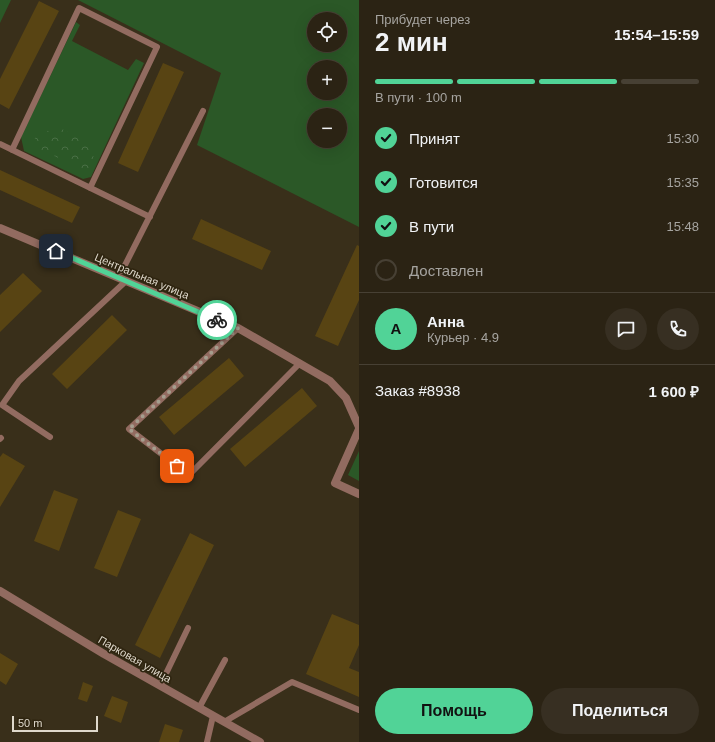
<!DOCTYPE html>
<html lang="ru">
<meta charset="utf-8">
<style>
body{margin:0;font-family:Arial,sans-serif;background:#372f22;color:#f1f3f6;height:100vh;display:flex;flex-direction:column;font-size:15px;white-space:nowrap}
*{box-sizing:border-box;margin:0}
p{font-size:13px;color:#a6a4a0}
.icon{flex:none;width:22px;height:22px;fill:none;stroke:currentColor;stroke-width:2;stroke-linecap:round;stroke-linejoin:round}
.map{position:relative;flex:1;overflow:hidden}
.side{display:flex;flex-direction:column;background:#2b2314;width:356px}
.side>*{flex:none}
.controls{position:absolute;left:307px;top:12px;display:grid;gap:8px}
.controls a{display:grid;place-items:center;width:40px;height:40px;border-radius:50%;background:#2b2314;box-shadow:0 4px 16px #0002,0 0 0 1px #474034;font-size:20px}
.scale{position:absolute;left:12px;bottom:10px;width:86px;box-sizing:border-box;padding-left:4px;border:2px solid #dfd9cc;border-top:0;font-size:11px;line-height:14px;white-space:nowrap;color:#dfd9cc;-webkit-text-stroke:3px #2f2510;paint-order:stroke}
.pin{position:absolute;display:grid;place-items:center;width:34px;height:34px;color:#fff;margin:-17px;border-radius:8px;box-shadow:0 2px 6px #0006}
.courier{position:absolute;display:grid;place-items:center;width:40px;height:40px;margin:-20px;border:3px solid #51d397;border-radius:50%;background:#fff;color:#222;box-shadow:0 1px 5px #0007}
.headline em{font-style:normal;font-weight:600}
.headline div{display:flex;flex-direction:column-reverse}
.headline{display:flex;align-items:center;justify-content:space-between;height:68px;padding:0 16px}
h1{font-size:26px;font-weight:600;line-height:30px}
.bar{display:grid;grid-template-columns:repeat(4,1fr);gap:6px 4px;align-content:center;height:48px;padding:0 16px}
.bar i{height:5px;border-radius:3px;background:#474034}
.bar .selected{background:#51d397}
.bar p{grid-column:span 4}
.line{display:flex;align-items:center;gap:10px;padding:0 16px;border-top:1px solid #474034}
.line div{flex:1}
.round{display:grid;place-items:center;flex:none;width:42px;height:42px;border-radius:21px;background:#372f22}
ol{padding:0 16px;list-style:none}
li{display:flex;align-items:center;gap:12px;height:44px}
li p{margin-inline-start:auto}
li .icon{padding:4px;border-radius:50%;background:#51d397;color:#111;stroke-width:4}
li:last-child{color:#a6a4a0}
li i{width:22px;height:22px;border:2px solid #474034;border-radius:50%}
.cta{display:flex;gap:8px;margin-top:auto;padding:8px 16px}
.cta a{flex:1;height:46px;border-radius:24px;background:#51d397;color:#111;font-size:16px;font-weight:600;line-height:46px;text-align:center}
.cta a+a{background:#372f22;color:#f1f3f6}
main{display:flex;flex:1;min-height:0}
.map>svg:first-child{display:block}
.green{fill:#2b5827;fill-rule:evenodd}
.park{fill:url(#park-crowns)}
.building{fill:#584413}
.lines{fill:none;stroke-linecap:round;stroke-linejoin:round}
.lane{stroke:#926b60;stroke-width:6}
.street{stroke:#926b60;stroke-width:8}
.done{stroke:#a59e8e;stroke-width:4;stroke-dasharray:0 7.2}
.route{stroke:#51d397;stroke-width:5}
.labels{text-anchor:middle;stroke-width:3.5;stroke-linejoin:round;paint-order:stroke}
.street-label{font-size:11px;fill:#dfd9cc;stroke:#2f2510}
</style>
<main>
<div class="map">
<svg width="359" height="742" viewBox="0 0 359 742">
<defs>
<pattern id="park-crowns" width="20" height="18" patternUnits="userSpaceOnUse"><rect width="20" height="18" fill="#2b5827"/><path d="M2 6a3 3 0 1 1 6 0M12 15a3 3 0 1 1 6 0" fill="none" stroke="#496f45"/></pattern>
</defs>
<rect width="100%" height="100%" fill="#392f1a"/>
<path class="green" d="M0,0H11L0,23Z
M78,0H359V227L197,145L221,73ZM314,19H340V45H314ZM314,67H340V93H314ZM314,115H340V141H314Z
M76,22L80,25L72,41L128,70L136,59L144,63L91,177L83,179L24,151L21,137Z
M359,451V481L348,475Z"/>
<path class="park" d="M58,127L91,144L95,165L90,173L31,145L37,135Z"/>
<path class="building" d="M39,1L59,11L9,109L0,104V79Z
M163,63L184,72L138,172L118,163Z
M0,170L80,207L72,223L0,190Z
M201,219L271,251L262,270L192,239Z
M357,245L359,246V300L338,346L315,336Z
M23,273L42,291L0,332V295Z
M112,315L127,330L67,389L52,374Z
M229,358L244,376L174,435L159,417Z
M302,388L317,406L245,467L230,449Z
M3,453L25,466L0,507V457Z
M54,490L78,499L59,551L34,541Z
M118,510L141,519L117,577L94,568Z
M190,533L214,545L160,658L135,645Z
M332,614L359,625V645L349,668L359,672V697L306,674Z
M0,653L18,664L6,685L0,681Z
M83,682L93,686L87,702L78,699Z
M112,696L128,702L121,723L104,716Z
M165,724L183,730L179,742H159Z"/>
<g class="lines">
<path class="lane" d="M0,144L150,217
M12,150L79,8L157,47L90,188
M122,271L203,111
M238,328L129,429L189,475L300,363
M50,437L2,405L19,381L126,281
M0,439L1,438
M160,686L188,628
M199,708L225,660
M224,722L292,682L359,710
M207,742L213,716"/>
<path class="street" d="M0,228L238,328L330,381L346,398L359,427
M359,429L335,483L359,494
M0,591L104,654L260,742"/>
</g>
<g class="lines">
<path class="done" d="M177,466L129,429L238,328L217,320"/>
<path class="route" d="M56,251L217,320"/>
</g>
<g class="labels">
<g class="street-label">
<text transform="translate(142 276) rotate(23)" y="4">Центральная улица</text>
<text transform="translate(135 659) rotate(30)" y="4">Парковая улица</text>
</g>
</g>
</svg>
<div class="controls">
<a><svg class="icon" aria-label="locate" viewBox="0 0 24 24"><circle cx="12" cy="12" r="6"/><path d="M12 2v4M12 18v4M2 12h4M18 12h4"/></svg></a>
<a>+</a>
<a>−</a>
</div>
<div class="scale">50 m</div>
<div class="pin" style="left:177px;top:466px;background:#ea580c"><svg class="icon" aria-label="bag" viewBox="0 0 24 24"><path d="M5 8h14l-1 12H6zM9 8a3 3 0 0 1 6 0"/></svg></div>
<div class="pin" style="left:56px;top:251px;background:#1f2937"><svg class="icon" aria-label="home" viewBox="0 0 24 24"><path d="M3 11l9-7 9 7M6 9v11h12V9"/></svg></div>
<div class="courier" style="left:217px;top:320px"><svg class="icon" aria-label="bike" viewBox="0 0 24 24"><circle cx="6" cy="16" r="4"/><circle cx="18" cy="16" r="4"/><path d="M6 16l4-8h5l3 8M10 8l3 8H6M13 5h3"/></svg></div>
</div>
<section class="side">
<div class="headline"><div><h1>2 мин</h1><p>Прибудет через</p></div><em>15:54–15:59</em></div>
<div class="bar"><i class="selected"></i><i class="selected"></i><i class="selected"></i><i></i><p>В пути · 100 m</p></div>
<ol>
<li><svg class="icon" aria-label="check" viewBox="0 0 24 24"><path d="M5 12l5 5 9-10"/></svg>Принят<p>15:30</p></li>
<li><svg class="icon" aria-label="check" viewBox="0 0 24 24"><path d="M5 12l5 5 9-10"/></svg>Готовится<p>15:35</p></li>
<li><svg class="icon" aria-label="check" viewBox="0 0 24 24"><path d="M5 12l5 5 9-10"/></svg>В пути<p>15:48</p></li>
<li><i></i>Доставлен</li>
</ol>
<div class="line" style="height:72px"><b class="round" style="background:#51d397;color:#111">А</b><div><b>Анна</b><p>Курьер · 4.9</p></div><a class="round"><svg class="icon" aria-label="chat" viewBox="0 0 24 24"><path d="M4 5h16v11H9l-5 4z"/></svg></a><a class="round"><svg class="icon" aria-label="phone" viewBox="0 0 24 24"><path d="M5 4h4l2 5-3 2q2 4 5 5l2-3 5 2v4C11 20 4 13 5 4z"/></svg></a></div>
<div class="line" style="height:52px"><div>Заказ #8938</div><b>1 600 ₽</b></div>
<div class="cta"><a>Помощь</a><a>Поделиться</a></div>
</section>
</main>
